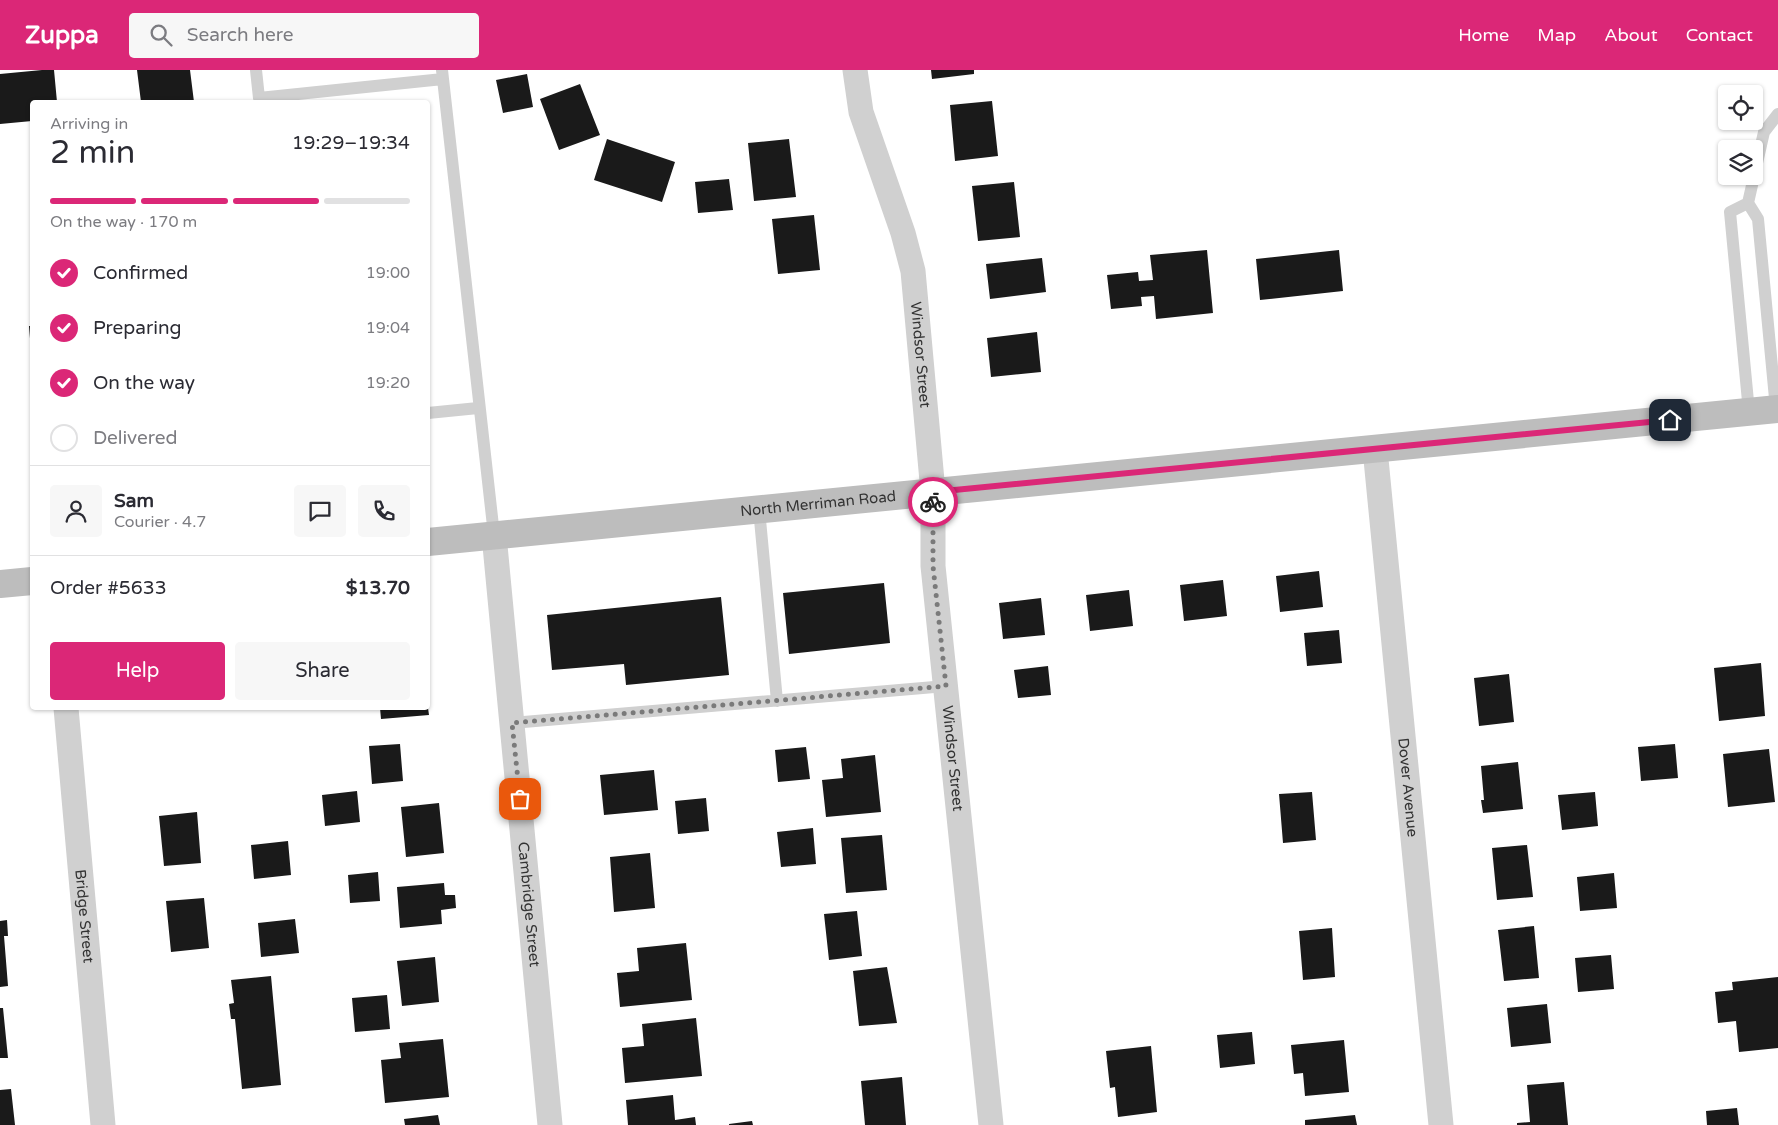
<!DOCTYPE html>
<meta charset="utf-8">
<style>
body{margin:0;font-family:"Varela Round",sans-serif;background:#f7f7f7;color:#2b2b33;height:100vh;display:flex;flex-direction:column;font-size:19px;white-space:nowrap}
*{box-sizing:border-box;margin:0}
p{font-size:16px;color:#7c7c81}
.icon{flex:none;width:28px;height:28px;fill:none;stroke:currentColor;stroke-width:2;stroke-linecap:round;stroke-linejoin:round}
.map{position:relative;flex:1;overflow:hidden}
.sheet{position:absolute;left:30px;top:30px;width:400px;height:610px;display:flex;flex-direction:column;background:#fff;border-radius:5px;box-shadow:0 1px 4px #0004}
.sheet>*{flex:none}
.controls{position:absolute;left:1718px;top:15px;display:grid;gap:10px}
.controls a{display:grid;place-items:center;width:45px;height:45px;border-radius:5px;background:#fff;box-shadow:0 1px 4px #0004;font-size:25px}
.pin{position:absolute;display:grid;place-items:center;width:42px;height:42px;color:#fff;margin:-21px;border-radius:10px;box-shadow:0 2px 8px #0006}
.courier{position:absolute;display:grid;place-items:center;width:50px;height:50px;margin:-25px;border:4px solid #db2777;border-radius:50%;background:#fff;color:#222;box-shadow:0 1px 6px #0007}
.summary em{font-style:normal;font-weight:600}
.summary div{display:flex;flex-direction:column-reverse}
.summary{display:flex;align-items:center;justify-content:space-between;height:85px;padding:0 20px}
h1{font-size:32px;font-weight:600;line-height:38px}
.bar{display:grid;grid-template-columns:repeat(4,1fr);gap:8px 5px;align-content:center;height:60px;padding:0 20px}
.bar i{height:6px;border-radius:4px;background:#e1e1e2}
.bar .current{background:#db2777}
.bar p{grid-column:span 4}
.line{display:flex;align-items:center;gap:12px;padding:0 20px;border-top:1px solid #e1e1e2}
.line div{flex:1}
.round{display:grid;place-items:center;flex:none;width:52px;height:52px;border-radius:5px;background:#f7f7f7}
ol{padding:0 20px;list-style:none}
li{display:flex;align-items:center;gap:15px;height:55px}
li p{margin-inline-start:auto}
li .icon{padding:5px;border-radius:50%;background:#db2777;color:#fff;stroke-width:4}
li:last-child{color:#7c7c81}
li i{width:28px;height:28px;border:2px solid #e1e1e2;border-radius:50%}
.cta{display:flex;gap:10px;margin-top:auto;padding:10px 20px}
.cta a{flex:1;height:58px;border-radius:5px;background:#db2777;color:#fff;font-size:20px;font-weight:600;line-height:58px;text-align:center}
.cta a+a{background:#f7f7f7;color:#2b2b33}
header{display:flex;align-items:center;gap:30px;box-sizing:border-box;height:70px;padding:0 25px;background:#db2777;color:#fff}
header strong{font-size:24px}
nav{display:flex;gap:28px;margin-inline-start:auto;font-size:18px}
.search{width:350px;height:45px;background:#f7f7f7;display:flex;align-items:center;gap:12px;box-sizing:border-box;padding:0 18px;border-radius:5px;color:#7c7c81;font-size:19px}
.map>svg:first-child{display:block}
.building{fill:#1a1a1a}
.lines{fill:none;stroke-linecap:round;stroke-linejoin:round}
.service{stroke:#d0d0d0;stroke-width:12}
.minor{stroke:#d0d0d0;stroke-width:25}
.secondary{stroke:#bdbdbd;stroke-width:28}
.done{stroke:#7a7a7a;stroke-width:5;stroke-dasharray:0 9}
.route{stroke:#db2777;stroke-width:6}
.labels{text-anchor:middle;stroke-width:5;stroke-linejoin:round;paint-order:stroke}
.street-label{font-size:15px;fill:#333;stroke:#fff}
</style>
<header>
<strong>Zuppa</strong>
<div class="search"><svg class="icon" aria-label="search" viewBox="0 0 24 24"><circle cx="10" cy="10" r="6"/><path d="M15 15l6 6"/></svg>Search here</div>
<nav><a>Home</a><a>Map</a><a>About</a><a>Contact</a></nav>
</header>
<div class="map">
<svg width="1778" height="1055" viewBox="0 0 1778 1055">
<rect width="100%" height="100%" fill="#fff"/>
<path class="building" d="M42,0H54L57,32H32V51L0,54V4Z
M137,0H190L194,32H141Z
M931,0H974V4L932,9Z
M527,4L533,37L503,43L496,10Z
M580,14L600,65L559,80L540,29Z
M992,31L998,86L955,91L950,35Z
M607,69L675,92L662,132L594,110Z
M789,69L796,127L754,131L748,73Z
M729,109L733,140L698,143L695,112Z
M1014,112L1020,167L978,171L972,116Z
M814,145L820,200L778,204L772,149Z
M1207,180L1213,243L1156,249L1154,226L1141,227L1142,236L1111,239L1107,205L1138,202L1139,211L1153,210L1150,185Z
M1339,180L1343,221L1260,230L1256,189Z
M1042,188L1046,222L990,229L986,194Z
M29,256H32V281H31Z
M1037,262L1041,302L991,307L987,268Z
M1319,501L1323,537L1280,542L1276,506Z
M1223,510L1227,546L1184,551L1180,515Z
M884,513L890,573L789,584L783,523Z
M1129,520L1133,556L1090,561L1086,525Z
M721,527L729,605L626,615L624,594L552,600L547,545Z
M1041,528L1045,565L1003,569L999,533Z
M1339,560L1342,593L1307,596L1304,563Z
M1761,593L1765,646L1719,651L1714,598Z
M1048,596L1051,625L1018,628L1014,600Z
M1509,604L1514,652L1479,656L1474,608Z
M380,638H428L429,645L381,649Z
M400,674L403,711L372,714L369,676Z
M1675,674L1678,708L1641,711L1638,677Z
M806,677L810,709L778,712L775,680Z
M1769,679L1775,732L1728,737L1723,684Z
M875,685L881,742L826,747L822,710L843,708L841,689Z
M1518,692L1523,739L1483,743L1481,730H1484L1481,696Z
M654,700L658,740L604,745L600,705Z
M357,721L360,752L325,756L322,725Z
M1312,722L1316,770L1283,773L1279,724Z
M1595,722L1598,756L1562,760L1558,725Z
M706,728L709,761L678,764L675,731Z
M439,733L444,783L406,787L401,737Z
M197,742L201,793L164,796L159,746Z
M813,758L816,794L781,797L777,762Z
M882,765L887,820L846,823L841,768Z
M288,771L291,805L254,809L251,775Z
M1527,775L1533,827L1497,830L1492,778Z
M650,783L655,838L614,842L610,787Z
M378,802L380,831L350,833L348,805Z
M1614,803L1617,838L1580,841L1577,807Z
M444,813L445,825H455L456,838L441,840L442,854L400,858L397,817Z
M204,828L209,878L171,882L166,831Z
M857,841L862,886L829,890L824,844Z
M295,849L299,883L261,887L258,853Z
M7,850L8,866H4L8,916L0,917V851Z
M1534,856L1539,908L1504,911L1498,860Z
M1332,858L1335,907L1303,910L1299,861Z
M686,873L692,930L620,937L617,903L639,901L637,878Z
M1611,885L1614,919L1578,922L1575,888Z
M435,887L439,932L402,936L397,891Z
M887,897L897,953L859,956L853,901Z
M271,906L281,1015L242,1019L235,949H231L229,934L234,933L231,910Z
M1778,907V978L1739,982L1736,951L1718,953L1715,922L1733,920L1732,912Z
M387,925L390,959L355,962L352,928Z
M1547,934L1551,973L1511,977L1507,938Z
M0,938H3L8,988H0Z
M696,948L702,1006L625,1013L622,978L644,976L642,954Z
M1252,962L1255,994L1220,998L1217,965Z
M443,969L449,1027L385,1033L381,990L401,988L399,973Z
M1344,970L1349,1022L1305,1026L1303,1003L1294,1004L1291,975Z
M1151,976L1157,1042L1118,1047L1115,1017L1110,1018L1106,981Z
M902,1007L906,1055H865L861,1011Z
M1564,1012L1568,1055H1517V1053L1530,1052L1527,1015Z
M11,1019L15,1055H0V1020Z
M673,1025L675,1050L695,1047L696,1055H628L626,1030Z
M1737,1038L1739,1055H1707L1706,1041Z
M438,1045L440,1055H405L404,1049Z
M1355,1045L1357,1055H1305V1050Z
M752,1051L753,1055H729V1054Z"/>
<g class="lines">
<path class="service" d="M256,0L259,28L443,9
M442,0L494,465
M1748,133L1758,149L1776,339
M1749,342L1730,142L1748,133L1764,62L1778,44
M428,343L478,338
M759,439L777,631
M512,653L946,616"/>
<g class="minor">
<path id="s1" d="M855,0L861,42L903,163L913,201L933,422V496L991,1055"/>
<path id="s2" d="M1375,379L1441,1055"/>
<path id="s3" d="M494,465L550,1055"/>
<path id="s4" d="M66,638L103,1055"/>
</g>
<g class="secondary">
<path id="s5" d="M428,472L1778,339"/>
<path d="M0,514L32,511"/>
</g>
</g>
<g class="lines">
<path class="done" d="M520,729L512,653L946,616L933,496V432"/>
<path class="route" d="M933,432L934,422L1670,350"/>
</g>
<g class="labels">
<g class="street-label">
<text dy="5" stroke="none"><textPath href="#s1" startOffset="294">Windsor Street</textPath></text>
<text dy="5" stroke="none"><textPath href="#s5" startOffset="392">North Merriman Road</textPath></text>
<text dy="5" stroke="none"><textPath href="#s1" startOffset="699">Windsor Street</textPath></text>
<text dy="5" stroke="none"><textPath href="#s2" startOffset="340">Dover Avenue</textPath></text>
<text dy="5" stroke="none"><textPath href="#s3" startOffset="371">Cambridge Street</textPath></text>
<text dy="5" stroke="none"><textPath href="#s4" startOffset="209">Bridge Street</textPath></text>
</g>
</g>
</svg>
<div class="controls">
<a><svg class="icon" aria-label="locate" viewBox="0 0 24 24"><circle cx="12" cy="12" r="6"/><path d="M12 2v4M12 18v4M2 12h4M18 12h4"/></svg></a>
<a><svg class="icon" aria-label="layers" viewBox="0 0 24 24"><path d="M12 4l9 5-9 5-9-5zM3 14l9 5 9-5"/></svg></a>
</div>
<div class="pin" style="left:520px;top:729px;background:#ea580c"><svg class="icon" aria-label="bag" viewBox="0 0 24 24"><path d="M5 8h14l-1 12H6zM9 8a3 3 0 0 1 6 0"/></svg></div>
<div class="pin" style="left:1670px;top:350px;background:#1f2937"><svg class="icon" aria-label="home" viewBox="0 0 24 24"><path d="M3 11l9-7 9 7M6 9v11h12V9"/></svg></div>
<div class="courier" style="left:933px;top:432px"><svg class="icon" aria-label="bike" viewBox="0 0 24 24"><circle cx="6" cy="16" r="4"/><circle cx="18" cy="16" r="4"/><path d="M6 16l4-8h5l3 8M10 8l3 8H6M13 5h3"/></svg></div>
<section class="sheet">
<div class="summary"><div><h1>2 min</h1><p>Arriving in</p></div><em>19:29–19:34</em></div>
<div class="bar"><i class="current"></i><i class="current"></i><i class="current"></i><i></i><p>On the way · 170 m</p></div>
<ol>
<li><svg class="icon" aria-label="check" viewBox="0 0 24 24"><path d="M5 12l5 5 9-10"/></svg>Confirmed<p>19:00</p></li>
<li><svg class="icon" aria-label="check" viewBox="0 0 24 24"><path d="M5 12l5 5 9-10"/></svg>Preparing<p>19:04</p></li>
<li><svg class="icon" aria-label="check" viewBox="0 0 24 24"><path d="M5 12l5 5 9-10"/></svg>On the way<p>19:20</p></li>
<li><i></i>Delivered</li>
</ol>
<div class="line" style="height:90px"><a class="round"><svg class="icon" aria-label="person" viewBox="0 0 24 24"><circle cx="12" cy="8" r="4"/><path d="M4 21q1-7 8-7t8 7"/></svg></a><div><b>Sam</b><p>Courier · 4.7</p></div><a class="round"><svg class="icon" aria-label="chat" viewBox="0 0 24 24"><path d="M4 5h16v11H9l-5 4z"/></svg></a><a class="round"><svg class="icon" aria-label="phone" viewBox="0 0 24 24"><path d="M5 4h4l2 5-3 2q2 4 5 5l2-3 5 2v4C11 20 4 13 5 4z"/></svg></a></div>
<div class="line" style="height:65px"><div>Order #5633</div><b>$13.70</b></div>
<div class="cta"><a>Help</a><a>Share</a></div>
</section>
</div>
